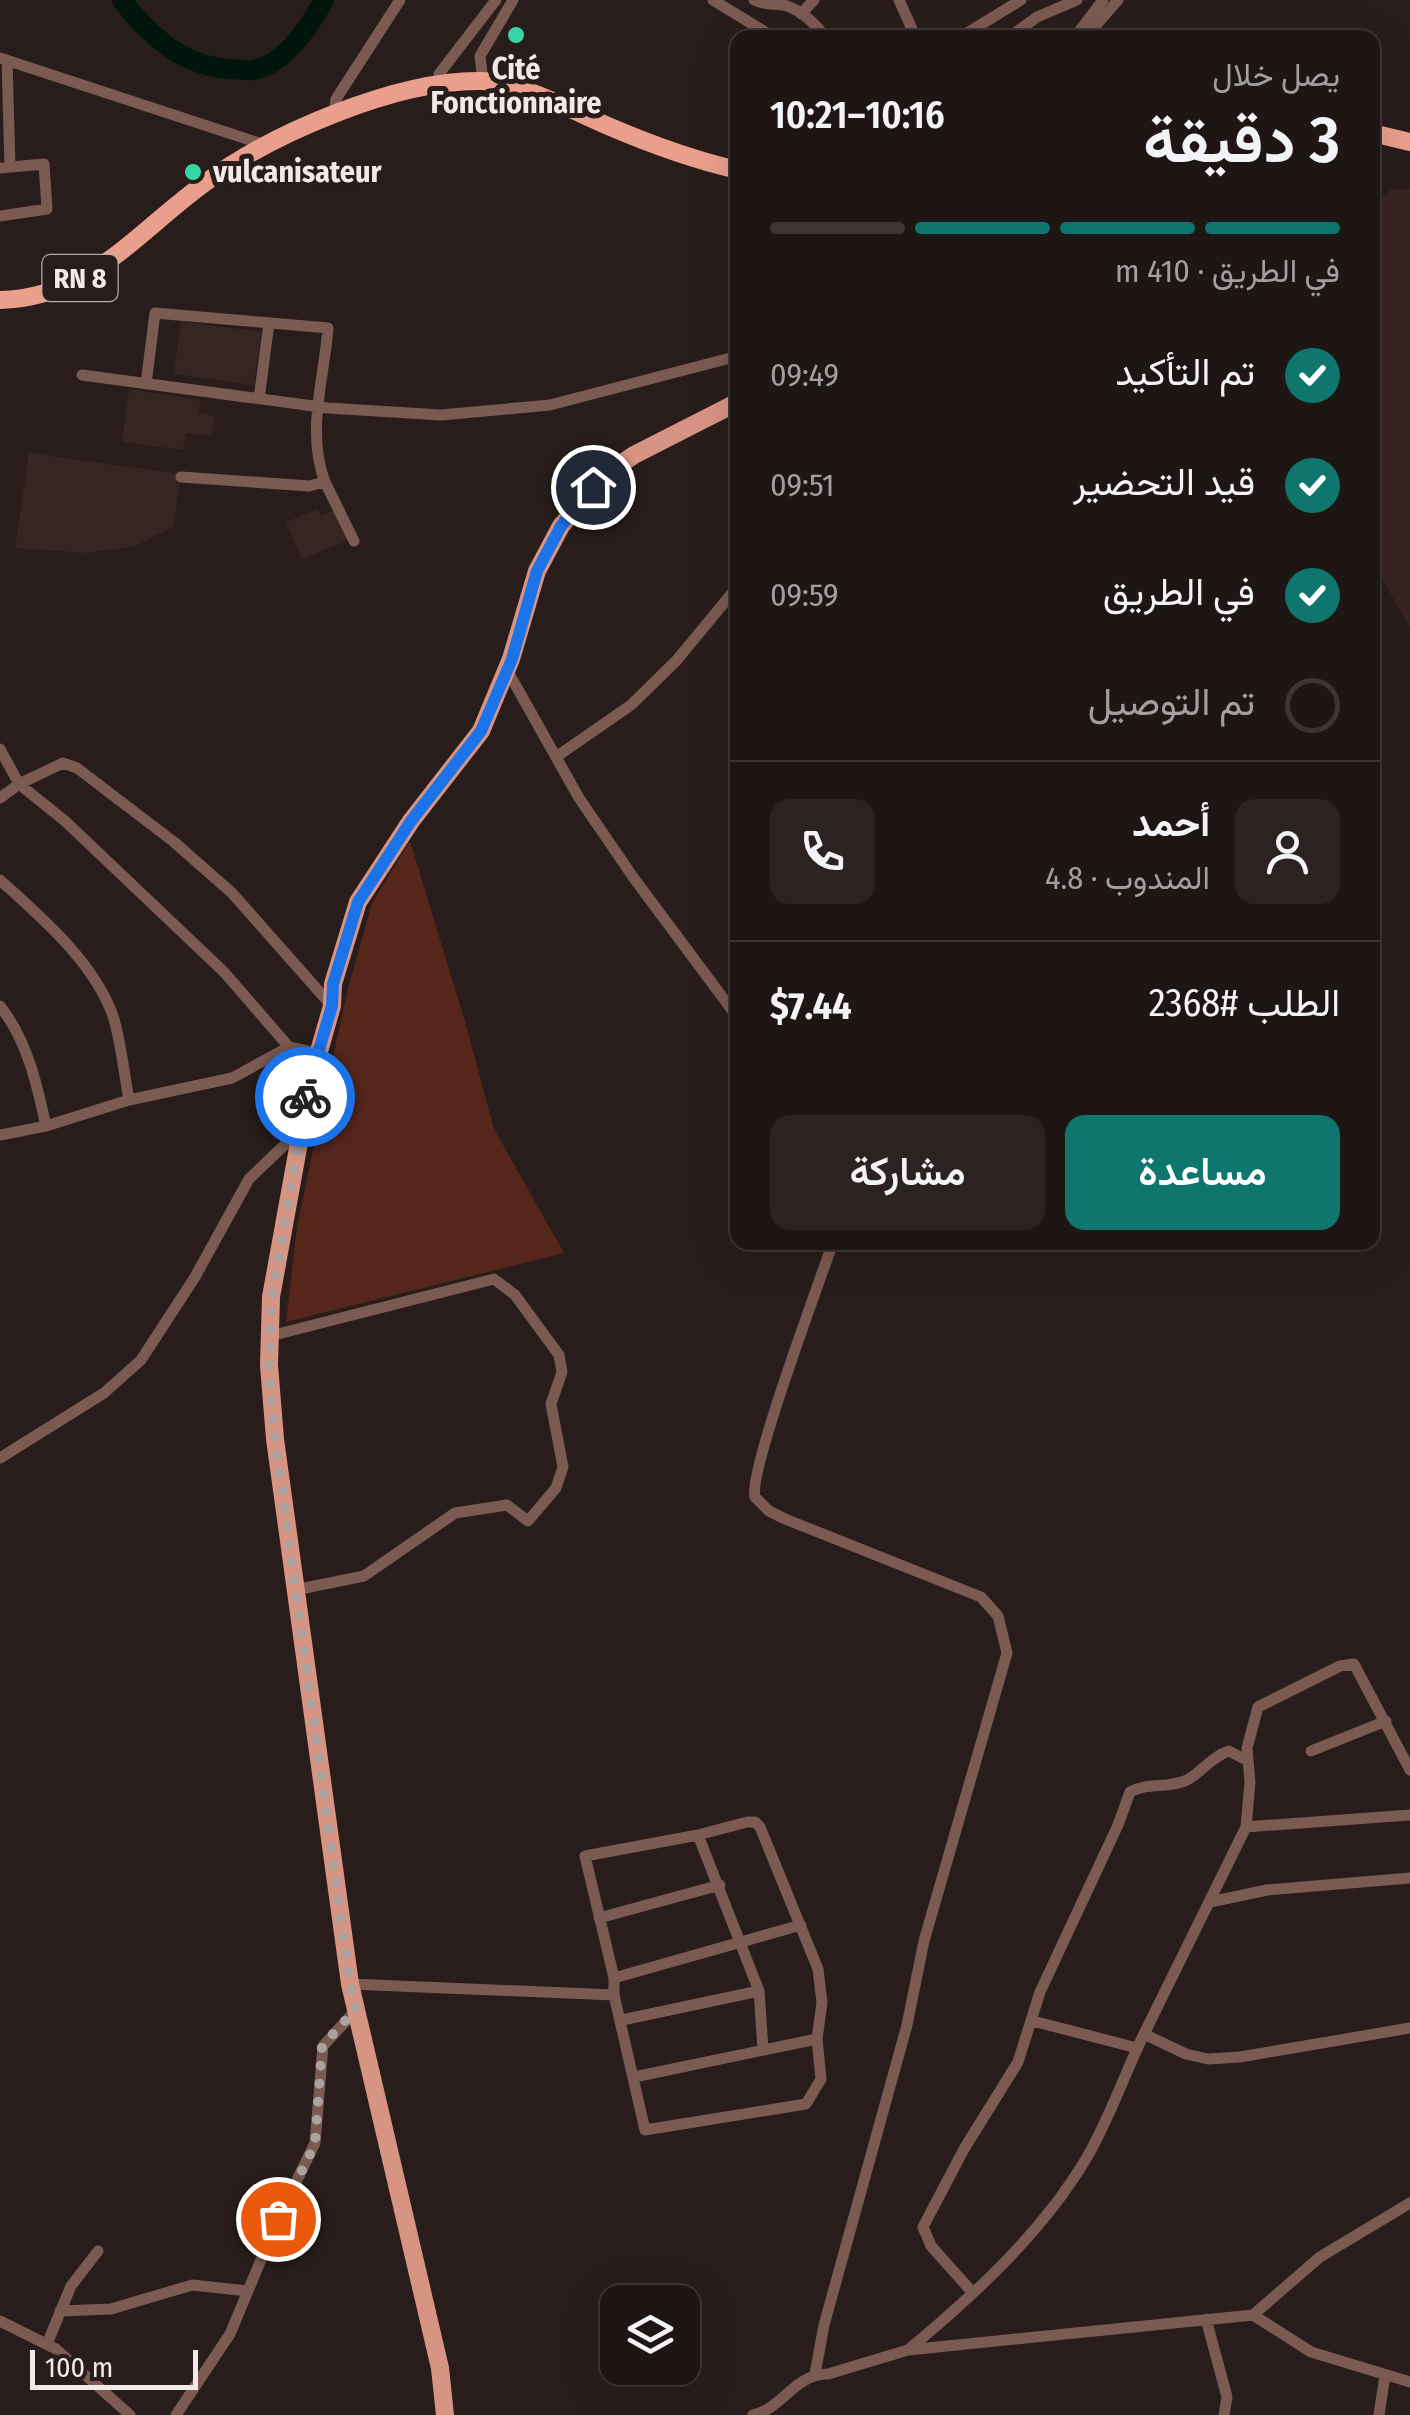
<!DOCTYPE html>
<html lang="ar">
<meta charset="utf-8">
<style>
body{margin:0;font-family:"Fira Sans Condensed",Vazirmatn,sans-serif;background:#2b2322;color:#f1f3f6;direction:rtl;height:100vh;display:flex;flex-direction:column;font-size:38px;white-space:nowrap}
*{box-sizing:border-box;margin:0}
p{font-size:32px;color:#a19fa0}
.icon{flex:none;width:55px;height:55px;fill:none;stroke:currentColor;stroke-width:2;stroke-linecap:round;stroke-linejoin:round}
.map{position:relative;flex:1;overflow:hidden;direction:ltr}
.panel{position:absolute;left:730px;top:30px;width:650px;height:1220px;display:flex;flex-direction:column;background:#1e1614;border-radius:20px;box-shadow:0 10px 40px #0002,0 0 0 2px #3c3534;direction:rtl}
.panel>*{flex:none}
.tools{position:absolute;left:600px;top:2285px;display:grid;gap:20px}
.tools a{display:grid;place-items:center;width:100px;height:100px;border-radius:20px;background:#1e1614;box-shadow:0 10px 40px #0002,0 0 0 2px #3c3534;font-size:50px}
.scale{position:absolute;left:30px;bottom:25px;width:168px;box-sizing:border-box;padding-left:10px;border:5px solid #f2eae8;border-top:0;font-size:28px;line-height:35px;white-space:nowrap;color:#f2eae8;-webkit-text-stroke:8px #281d1a;paint-order:stroke}
.pin{position:absolute;display:grid;place-items:center;width:85px;height:85px;color:#fff;margin:-42px;border:5px solid #fff;border-radius:50%;box-shadow:0 2px 10px #0007}
.courier{position:absolute;display:grid;place-items:center;width:100px;height:100px;margin:-50px;border:8px solid #1a73e8;border-radius:50%;background:#fff;color:#222;box-shadow:0 2px 12px #0007}
.summary em{font-style:normal;font-weight:600}
.summary div{display:flex;flex-direction:column-reverse}
.summary{display:flex;align-items:center;justify-content:space-between;height:170px;padding:0 40px}
h1{font-size:65px;font-weight:600;line-height:75px}
.bar{display:grid;grid-template-columns:repeat(4,1fr);gap:15px 10px;align-content:center;height:120px;padding:0 40px}
.bar i{height:12px;border-radius:8px;background:#3c3534}
.bar .current{background:#0f766e}
.bar p{grid-column:span 4}
.line{display:flex;align-items:center;gap:25px;padding:0 40px;border-top:2px solid #3c3534}
.line div{flex:1}
.round{display:grid;place-items:center;flex:none;width:105px;height:105px;border-radius:20px;background:#2b2322}
ol{padding:0 40px;list-style:none}
li{display:flex;align-items:center;gap:30px;height:110px}
li p{margin-inline-start:auto}
li .icon{padding:10px;border-radius:50%;background:#0f766e;color:#fff;stroke-width:4}
li:last-child{color:#a19fa0}
li i{width:55px;height:55px;border:5px solid #3c3534;border-radius:50%}
.action{display:flex;gap:20px;margin-top:auto;padding:20px 40px}
.action a{flex:1;height:115px;border-radius:20px;background:#0f766e;color:#fff;font-size:40px;font-weight:600;line-height:115px;text-align:center}
.action a+a{background:#2b2322;color:#f1f3f6}
.map>svg:first-child{display:block}
.built{fill:#362520}
.green{fill:#56261b}
.lines{fill:none;stroke-linecap:round;stroke-linejoin:round}
.river{stroke:#00150c;stroke-width:20}
.minor{stroke:#7b5a52;stroke-width:11}
.primary{stroke:#d89483;stroke-width:18}
.trunk{stroke:#ea9f8c;stroke-width:18}
.done{stroke:#aba2a0;stroke-width:10;stroke-dasharray:0 18}
.route{stroke:#1a73e8;stroke-width:12}
.poi-dot{fill:#37d4a6;stroke:#281d1a;stroke-width:4}
.labels{text-anchor:middle;stroke-width:10;stroke-linejoin:round;paint-order:stroke}
.shield{fill:#281d1a;stroke:#b5acaa;stroke-width:2.5}
.shield-label{font-size:28px;font-weight:bold;fill:#f2eae8}
.poi-label{font-size:30px;font-weight:bold;fill:#f2eae8;stroke:#281d1a}
</style>
<div class="map">
<svg width="1410" height="2415" viewBox="0 0 1410 2415">
<rect width="100%" height="100%" fill="#281d1a"/>
<path class="built" d="M1410,189V627L1372,562L1373,207L1390,190Z
M181,321L261,332L254,385L174,374Z
M129,389L200,400L199,413L215,416L211,436L186,433L183,450L122,442Z
M29,453L181,474L174,526L135,546L88,553L15,548Z
M318,509L321,516L337,509L349,540L301,559L286,522Z"/>
<path class="green" d="M410,841L466,1025L494,1129L564,1253L286,1322L297,1226L347,992L372,903Z"/>
<g class="lines">
<path class="river" d="M122,0C149,36 183,66 230,69C237,69 247,71 254,70C286,63 310,26 324,0"/>
<path class="minor" d="M713,0L775,38
M754,0C765,6 775,3 787,6C802,11 817,25 826,38
M899,0L916,38
M801,14L814,0
M787,38V37
M959,38L1021,0
M1008,38L1037,17L1077,0
M1074,38L1103,0
M1085,38L1118,0
M0,58L265,145
M7,60L10,167
M483,81L480,56L513,0
M438,85L439,74L496,0
M334,115L336,99L400,0
M0,168L44,164L47,209L0,216
M82,375L328,408L441,415L550,405L738,356
M146,384L155,313L328,328C324,380 306,432 325,482L309,486L181,477
M259,399L269,323
M325,482L354,541
M507,670L579,798L633,877L738,1018
M0,749L19,784L65,821L224,972L289,1047L317,1053
M556,757L631,705L676,661L738,586
M0,798L19,784L63,763L77,768L174,842L232,893L331,1005
M0,880C41,917 94,962 113,1016C121,1042 124,1073 129,1100L232,1078L289,1047
M0,1006C27,1040 37,1084 46,1126
M0,1135L46,1126L129,1100
M270,1336L494,1279L515,1295L559,1355L562,1372L551,1404L563,1467L556,1488L528,1521L507,1505L455,1513L364,1576L295,1590
M0,1458L104,1393L141,1360L195,1277L249,1179L295,1135
M1311,1751L1386,1721
M747,1822H755L760,1827L818,1969L822,2003L817,2039L821,2079L806,2104L645,2130L614,1995V1978L585,1856L698,1835Z
M1246,1827L1410,1815
M698,1835L759,1991L763,2049
M1210,1902L1267,1890L1410,1878
M599,1918L720,1885
M614,1978L801,1925
M350,1984L614,1995
M622,2020L759,1991
M1033,2021L1137,2048
M1144,2034L1246,1827L1250,1782L1247,1748L1258,1707L1340,1666L1354,1664L1410,1770
M634,2077L817,2039
M973,2293L931,2246L923,2227L964,2149L1018,2062L1040,1992L1118,1825L1130,1792C1147,1782 1169,1789 1187,1780C1202,1772 1212,1756 1229,1751L1248,1761
M60,2311L111,2309L192,2285L248,2291
M1253,2315L1320,2257L1410,2203
M1206,2319L1227,2397L1224,2415
M0,2321L56,2349L130,2415
M47,2344L71,2286L98,2251
M908,2350C974,2295 1041,2234 1086,2159C1109,2120 1124,2075 1144,2034L1186,2054L1208,2059L1240,2057L1410,2028
M815,2374L824,2325L907,2025L924,1941L1007,1653L998,1616L981,1597L785,1519L769,1511L755,1497C748,1472 820,1281 833,1242
M176,2415L230,2334L278,2219L315,2143L323,2046L357,2009
M753,2415C782,2409 794,2374 828,2374L908,2350L1253,2315L1311,2352L1410,2382
M1379,2415L1385,2375"/>
<path class="primary" d="M445,2415L440,2368L350,1984L275,1439L269,1365L271,1297L300,1137L295,1135L332,1006L333,984L358,902L411,821L481,731L511,659L537,571L561,526L603,476L634,455L738,402"/>
<path class="trunk" d="M1372,133L1410,142
M0,300C90,298 139,230 206,182C273,133 397,80 480,81C520,81 572,111 608,126C650,144 693,160 738,170"/>
</g>
<g class="lines">
<path class="done" d="M278,2219L315,2144L322,2046L356,2009L350,1984L275,1439L269,1366L272,1297L300,1137L295,1135L305,1097"/>
<path class="route" d="M305,1097L332,1006L333,984L358,902L411,821L481,731L512,659L537,571L561,526L593,487"/>
</g>
<g class="poi-dot">
<circle cx="516" cy="35" r="10"/>
<circle cx="193" cy="172" r="10"/>
</g>
<g class="labels">
<rect class="shield" x="42.5" y="255" width="75" height="46" rx="8"/>
<g class="shield-label">
<text x="80" y="288">RN 8</text>
</g>
<g class="poi-label">
<text x="516" y="79">Cité<tspan x="516" dy="34">Fonctionnaire</tspan></text>
<text x="213" y="182" text-anchor="start">vulcanisateur</text>
</g>
</g>
</svg>
<div class="tools">
<a><svg class="icon" aria-label="layers" viewBox="0 0 24 24"><path d="M12 4l9 5-9 5-9-5zM3 14l9 5 9-5"/></svg></a>
</div>
<div class="scale">100 m</div>
<div class="pin" style="left:278px;top:2219px;background:#ea580c"><svg class="icon" aria-label="bag" viewBox="0 0 24 24"><path d="M5 8h14l-1 12H6zM9 8a3 3 0 0 1 6 0"/></svg></div>
<div class="pin" style="left:593px;top:487px;background:#1f2937"><svg class="icon" aria-label="home" viewBox="0 0 24 24"><path d="M3 11l9-7 9 7M6 9v11h12V9"/></svg></div>
<div class="courier" style="left:305px;top:1097px"><svg class="icon" aria-label="bike" viewBox="0 0 24 24"><circle cx="6" cy="16" r="4"/><circle cx="18" cy="16" r="4"/><path d="M6 16l4-8h5l3 8M10 8l3 8H6M13 5h3"/></svg></div>
<section class="panel">
<div class="summary"><div><h1>3 دقيقة</h1><p>يصل خلال</p></div><em>10:16–10:21</em></div>
<div class="bar"><i class="current"></i><i class="current"></i><i class="current"></i><i></i><p>في الطريق · 410 m</p></div>
<ol>
<li><svg class="icon" aria-label="check" viewBox="0 0 24 24"><path d="M5 12l5 5 9-10"/></svg>تم التأكيد<p>09:49</p></li>
<li><svg class="icon" aria-label="check" viewBox="0 0 24 24"><path d="M5 12l5 5 9-10"/></svg>قيد التحضير<p>09:51</p></li>
<li><svg class="icon" aria-label="check" viewBox="0 0 24 24"><path d="M5 12l5 5 9-10"/></svg>في الطريق<p>09:59</p></li>
<li><i></i>تم التوصيل</li>
</ol>
<div class="line" style="height:180px"><a class="round"><svg class="icon" aria-label="person" viewBox="0 0 24 24"><circle cx="12" cy="8" r="4"/><path d="M4 21q1-7 8-7t8 7"/></svg></a><div><b>أحمد</b><p>المندوب · 4.8</p></div><a class="round"><svg class="icon" aria-label="phone" viewBox="0 0 24 24"><path d="M5 4h4l2 5-3 2q2 4 5 5l2-3 5 2v4C11 20 4 13 5 4z"/></svg></a></div>
<div class="line" style="height:130px"><div>الطلب #2368</div><b>$7.44</b></div>
<div class="action"><a>مساعدة</a><a>مشاركة</a></div>
</section>
</div>
